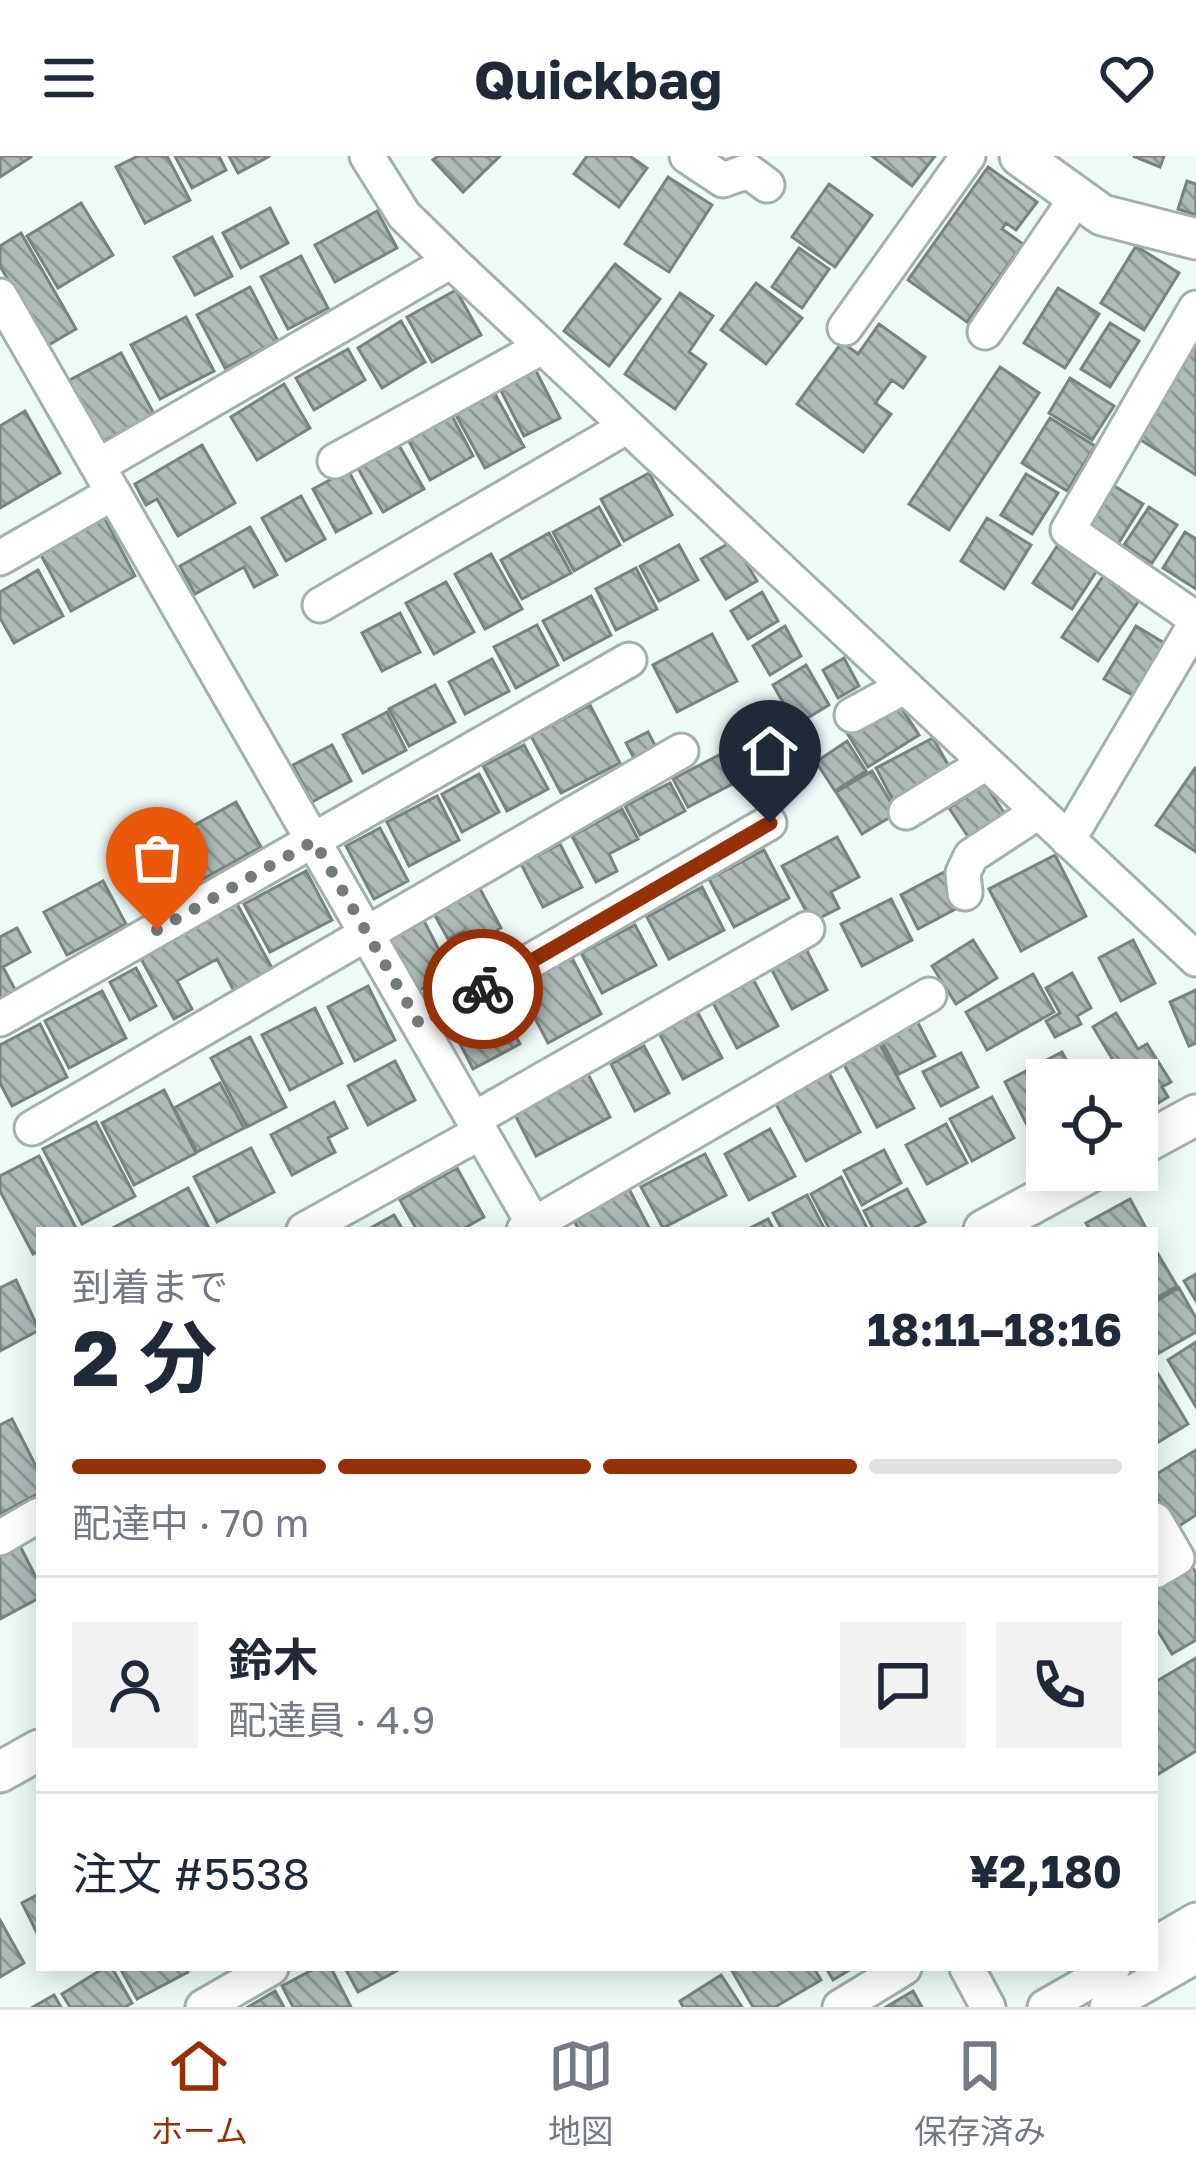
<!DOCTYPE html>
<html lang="ja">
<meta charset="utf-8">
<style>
body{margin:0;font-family:"Golos Text","Noto Sans JP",sans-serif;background:#f2f2f3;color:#1f2937;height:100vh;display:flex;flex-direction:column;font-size:45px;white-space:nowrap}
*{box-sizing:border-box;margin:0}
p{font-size:39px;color:#747a83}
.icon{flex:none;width:66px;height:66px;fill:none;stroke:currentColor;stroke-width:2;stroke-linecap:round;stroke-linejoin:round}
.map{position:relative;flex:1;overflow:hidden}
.details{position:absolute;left:36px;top:1071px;width:1122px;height:744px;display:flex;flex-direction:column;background:#fff;border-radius:0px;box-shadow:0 6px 30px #0003}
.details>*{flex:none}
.fabs{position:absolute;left:1026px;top:903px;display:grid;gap:24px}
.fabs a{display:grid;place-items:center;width:132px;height:132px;border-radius:0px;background:#fff;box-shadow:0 6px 30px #0003;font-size:60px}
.pin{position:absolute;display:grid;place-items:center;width:102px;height:102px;color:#fff;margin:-123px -51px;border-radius:50% 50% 50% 0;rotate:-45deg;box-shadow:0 0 12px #0007}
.pin .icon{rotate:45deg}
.courier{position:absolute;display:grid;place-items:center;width:120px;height:120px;margin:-60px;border:9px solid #963006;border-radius:50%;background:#fff;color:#222;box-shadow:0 3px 15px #0007}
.headline em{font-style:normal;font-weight:700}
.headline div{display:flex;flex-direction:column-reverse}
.headline{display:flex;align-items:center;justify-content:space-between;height:204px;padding:0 36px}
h1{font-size:78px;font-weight:700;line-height:90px}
.bar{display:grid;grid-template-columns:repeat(4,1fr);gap:18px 12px;align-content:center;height:144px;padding:0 36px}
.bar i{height:15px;border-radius:9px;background:#e0e1e3}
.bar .active{background:#963006}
.bar p{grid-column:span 4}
.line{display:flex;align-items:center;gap:30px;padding:0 36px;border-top:3px solid #e0e1e3}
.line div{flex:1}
.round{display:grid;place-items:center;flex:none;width:126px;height:126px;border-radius:0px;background:#f2f2f3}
header{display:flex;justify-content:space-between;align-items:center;height:156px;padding:0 36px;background:#fff;font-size:54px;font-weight:700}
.menu{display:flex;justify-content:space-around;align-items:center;height:168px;border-top:3px solid #e0e1e3;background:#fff;font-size:33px;color:#747a83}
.menu a{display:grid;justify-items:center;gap:6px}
.menu .active{color:#963006}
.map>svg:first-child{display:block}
.building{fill:url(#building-back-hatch);stroke:#778381;stroke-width:3}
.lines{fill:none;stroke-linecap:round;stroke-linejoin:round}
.minor-casing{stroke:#a3b0ae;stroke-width:39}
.tertiary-casing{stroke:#a3b0ae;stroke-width:45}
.minor{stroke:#fff;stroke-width:33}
.tertiary{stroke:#fff;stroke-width:39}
.done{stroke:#747c7b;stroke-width:12;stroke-dasharray:0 21.6}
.route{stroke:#963006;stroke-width:15}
</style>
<header><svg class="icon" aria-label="menu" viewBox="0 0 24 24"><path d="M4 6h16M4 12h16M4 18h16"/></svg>Quickbag<svg class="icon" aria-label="heart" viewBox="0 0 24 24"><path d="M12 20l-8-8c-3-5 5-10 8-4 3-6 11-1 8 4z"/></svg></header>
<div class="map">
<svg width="1196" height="1851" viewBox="0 0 1196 1851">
<defs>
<pattern id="building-back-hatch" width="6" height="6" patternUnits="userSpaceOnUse" patternTransform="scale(3)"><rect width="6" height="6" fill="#aebbb9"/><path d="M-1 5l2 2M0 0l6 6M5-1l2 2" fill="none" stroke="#8e9997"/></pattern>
</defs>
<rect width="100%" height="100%" fill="#edfbf8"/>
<path class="building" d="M0,0H31V1L0,21Z
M138,0H167L190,44L145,67L116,11Z
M175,0H219L226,14L192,32Z
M229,0H270L238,17Z
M438,0H500L463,36L433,4Z
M587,0H630L647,12L619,51L574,18Z
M872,0H935L912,30Z
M1133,0H1164L1160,11Z
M988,11L1037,46L1016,74L1006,67L1002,73L1023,88L967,166L908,124Z
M668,21L712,49L669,116L625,88Z
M1187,25L1196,28V59L1178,53Z
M829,28L872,59L835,111L792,81Z
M81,47L113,99L58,132L27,80Z
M270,52L288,87L241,112L223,77Z
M377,55L397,92L335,126L315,89Z
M21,77L76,173L47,190L0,110V90Z
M212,81L232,120L195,139L174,101Z
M1136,90L1179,117L1144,174L1101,147Z
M799,92L829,113L802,152L772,131Z
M301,100L328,152L288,173L261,121Z
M615,108L660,143L609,210L564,175Z
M756,127L802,162L766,208L721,174Z
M250,131L278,185L225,212L197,159Z
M1058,132L1099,158L1065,212L1024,187Z
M456,134L481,179L432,206L407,161Z
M680,137L713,160L689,196L706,208L675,253L625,218Z
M186,161L214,215L160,243L131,189Z
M401,165L425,206L382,232L358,192Z
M1110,167L1139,185L1110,231L1081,213Z
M879,168L925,201L903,232L892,224L875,247L891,258L863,296L797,248L842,186L858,198Z
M1196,183V319L1133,279Z
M348,193L365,224L314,254L296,222Z
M121,197L154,258L100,287L68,225Z
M533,209L560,262L524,280L497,227Z
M1000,211L1039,237L949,374L909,348Z
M1070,222L1114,250L1092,284L1049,257Z
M284,228L310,272L257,304L231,261Z
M490,229L524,291L485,312L451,250Z
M25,255L60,317L0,352V270Z
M450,256L473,300L430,324L406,280Z
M1050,262L1095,290L1067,335L1022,307Z
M396,284L424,333L383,356L355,307Z
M202,289L235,347L178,380L157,343L146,349L135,328Z
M348,314L371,357L336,376L313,333Z
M649,317L672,359L624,385L601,343Z
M1026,318L1058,337L1032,378L1001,359Z
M1108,326L1143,348L1118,388L1083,366Z
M301,340L325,383L286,405L262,362Z
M599,351L620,389L574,415L553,376Z
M1149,351L1177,369L1152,407L1124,389Z
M104,361L135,420L71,455L40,397Z
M987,362L1031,389L1004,433L961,405Z
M250,371L277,419L254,431L244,411L195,438L180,410Z
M1185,376L1196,383V433L1163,412Z
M549,377L571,417L522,443L501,404Z
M1061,384L1100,410L1072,453L1033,427Z
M733,385L757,425L726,443L701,403Z
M679,389L698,424L659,445L640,410Z
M491,398L522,453L485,473L455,418Z
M636,412L657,453L616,474L596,433Z
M38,414L63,460L14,487L0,462V436Z
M1104,419L1140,443L1098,505L1062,481Z
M446,426L474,476L434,498L406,447Z
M762,436L778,465L748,483L731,455Z
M591,440L611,479L564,504L543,465Z
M400,457L420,496L382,515L362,477Z
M537,469L558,509L516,532L494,491Z
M785,470L801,500L770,519L753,490Z
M1136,470L1171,491L1139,543L1104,523Z
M712,478L737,525L677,556L653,509Z
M844,502L859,530L838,542L823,514Z
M492,503L509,535L465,558L449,526Z
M806,509L829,549L796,569L773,529Z
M435,529L455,566L409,590L389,553Z
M897,545L919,579L868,611L847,577Z
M590,549L620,607L561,637L531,580Z
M387,556L406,594L363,617L343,579Z
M772,569L804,631L761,654L729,592Z
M648,576L659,597L637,608L626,587Z
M933,582L955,621L897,652L876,612Z
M847,585L866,615L835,635L816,606Z
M332,589L351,625L312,646L293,609Z
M524,589L548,633L507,655L483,610Z
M723,597L738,625L688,651L673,623Z
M1195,612L1196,613V696L1156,669Z
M872,615L897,657L862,678L836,636Z
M479,618L499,656L462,676L442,638Z
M670,627L685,655L640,679L625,650Z
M985,628L1007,661L971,685L949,652Z
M437,640L459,684L409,710L387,666Z
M236,646L261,691L161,746L137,701Z
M622,653L638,683L609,698L617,715L596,726L572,680Z
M380,672L408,725L374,743L346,690Z
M837,681L859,721L831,736L839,752L812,766L782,710Z
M560,688L582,731L543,751L521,708Z
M764,694L789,742L734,771L709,723Z
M1055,699L1086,760L1021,795L989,733Z
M306,715L332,764L270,796L244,748Z
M944,716L961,750L918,773L901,739Z
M103,725L126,768L67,799L44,756Z
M479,731L501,772L471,789L464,775L448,783L433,756Z
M702,731L724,774L669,803L647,761Z
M891,743L912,784L862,810L841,768Z
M236,746L273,814L234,835L217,803L177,825L192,853L174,863L139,799Z
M423,763L451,817L416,836L388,782Z
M635,769L656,809L602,837L581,797Z
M17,772L30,796L3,811L18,839L0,848V781Z
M973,784L997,822L956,848L932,810Z
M1133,784L1155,827L1121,845L1099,802Z
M806,793L827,834L792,853L771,812Z
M572,802L601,858L548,887L518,830Z
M136,812L156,850L130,864L110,826Z
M1072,817L1091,852L1077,860L1081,868L1055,881L1046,865L1060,857L1046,832Z
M1033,818L1054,856L987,894L966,856Z
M752,821L778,870L737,892L711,843Z
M368,830L395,884L355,905L328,851Z
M1196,834V887L1189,890L1170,846Z
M102,835L126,882L69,912L45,865Z
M497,845L520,888L473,913L451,870Z
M315,852L342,907L290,934L262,879Z
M697,855L722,902L683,923L658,875Z
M1116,857L1138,893L1147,888L1171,926L1162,931L1168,941L1137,960V924H1125L1093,871Z
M916,863L935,900L899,918L880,882Z
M40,868L67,921L12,950L0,927V889Z
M250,881L286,951L247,971L211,902Z
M876,881L914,952L877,971L840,901Z
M644,890L669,937L635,955L611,908Z
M1062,896L1077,924H1047V959L1027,969L1005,926Z
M961,897L978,931L941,950L923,916Z
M395,905L415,944L368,969L348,930Z
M829,917L860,976L806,1005L775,946Z
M588,918L610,961L536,1000L514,957Z
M220,927L244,972L197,996L174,952Z
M164,934L196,997L134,1029L102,967Z
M992,941L1014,982L972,1005L950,963Z
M334,946L347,972L328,982L335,996L292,1019L271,979Z
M96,966L135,1040L82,1068L43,993Z
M946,968L967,1007L927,1028L906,989Z
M770,973L795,1020L749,1044L725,998Z
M251,992L274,1036L217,1066L194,1021Z
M884,994L901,1027L862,1049L844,1015Z
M705,998L726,1039L663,1072L641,1031Z
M39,1000L77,1074H39V1095L33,1098L0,1035V1020Z
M457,1012L484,1061L461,1074H417L400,1044Z
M841,1021L868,1074H830L811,1038Z
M627,1029L650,1074H579L571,1059Z
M188,1032L210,1074H111V1073Z
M907,1033L925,1066L910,1074H874L864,1055Z
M807,1039L825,1074H782L773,1057Z
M1130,1043L1147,1074H1090L1086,1067Z
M394,1059L403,1074H367Z
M768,1063L774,1074H746Z
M1155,1093L1177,1130L1155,1143Z
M1196,1118V1145L1184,1125Z
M16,1124L39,1174L0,1195V1132Z
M1179,1132L1196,1162V1176L1159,1197L1155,1189V1146Z
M1196,1186V1251L1168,1204Z
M1155,1213L1188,1268L1155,1288Z
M12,1263L39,1316V1337L0,1358V1269Z
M1196,1294V1359L1176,1372L1155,1338V1319Z
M19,1388L39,1427V1442L0,1463V1399Z
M1191,1408L1196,1417V1484L1172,1498L1155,1470V1429Z
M1196,1502V1595L1155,1620V1526Z
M39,1738V1781L22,1747Z
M0,1764L24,1807L0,1821Z
M104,1812H112L132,1847L125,1851H70L62,1838Z
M120,1812H186L188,1816L137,1843Z
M316,1812H331L351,1851H293L282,1830Z
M345,1812H402L358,1836Z
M738,1812H814L821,1824L775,1851H753L732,1815Z
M826,1812H853L833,1824Z
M721,1819L742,1851H683L680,1845Z
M275,1835L284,1851H248Z
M913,1835L922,1851H886Z
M54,1839L61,1851H33Z"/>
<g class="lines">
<g class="minor-casing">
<path id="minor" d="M367,0L404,59L451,105L1196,803
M687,0L723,24L748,15L767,29
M0,140L537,1074
M1196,152L1068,374L1196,463
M845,172L968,0
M985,176L1077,41
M335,305L540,192
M98,310L451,105
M0,402L113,337
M320,449L626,271
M852,559L904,531
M906,656L986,607
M1068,684L1196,467
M965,737L963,717L971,700L1038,656
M0,863L629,504
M420,869L769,667
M474,963L807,773
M32,972L681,595
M304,1074L481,976
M524,1074L929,839
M1155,1364L1177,1402L1155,1415
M0,1382L39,1359
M1155,1788L1196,1764
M967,1812L988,1851
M203,1851L271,1812
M840,1851L904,1812
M1045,1851L1113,1812
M1107,1851L1196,1800"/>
</g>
<g class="tertiary-casing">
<path id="tertiary" d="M1020,0L1102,59L1196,83
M1137,991L1196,959
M984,1074L1094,1014
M0,1616L39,1594"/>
</g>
<use href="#minor" class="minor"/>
<use href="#tertiary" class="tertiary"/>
</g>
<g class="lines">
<path class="done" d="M157,774L314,685L420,869L483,833"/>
<path class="route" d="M483,833L770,667"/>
</g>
</svg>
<div class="fabs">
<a><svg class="icon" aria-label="locate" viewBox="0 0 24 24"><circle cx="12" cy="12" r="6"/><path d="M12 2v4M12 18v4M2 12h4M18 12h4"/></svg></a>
</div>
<div class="pin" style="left:157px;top:774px;background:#ea580c"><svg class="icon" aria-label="bag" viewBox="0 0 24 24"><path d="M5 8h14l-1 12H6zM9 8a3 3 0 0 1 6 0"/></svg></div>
<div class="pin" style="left:770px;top:667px;background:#1f2937"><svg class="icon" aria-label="home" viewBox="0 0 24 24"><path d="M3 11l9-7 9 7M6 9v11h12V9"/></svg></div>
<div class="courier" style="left:483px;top:833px"><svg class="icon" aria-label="bike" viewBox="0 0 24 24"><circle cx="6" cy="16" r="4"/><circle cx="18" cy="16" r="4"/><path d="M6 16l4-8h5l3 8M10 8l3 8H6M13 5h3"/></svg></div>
<section class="details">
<div class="headline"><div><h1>2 分</h1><p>到着まで</p></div><em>18:11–18:16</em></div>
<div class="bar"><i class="active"></i><i class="active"></i><i class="active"></i><i></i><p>配達中 · 70 m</p></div>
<div class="line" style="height:216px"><a class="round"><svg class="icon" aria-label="person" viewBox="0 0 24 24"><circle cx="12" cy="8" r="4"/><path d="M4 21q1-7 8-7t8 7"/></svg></a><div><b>鈴木</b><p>配達員 · 4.9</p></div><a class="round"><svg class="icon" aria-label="chat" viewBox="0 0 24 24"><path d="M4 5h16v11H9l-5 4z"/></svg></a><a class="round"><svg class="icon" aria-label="phone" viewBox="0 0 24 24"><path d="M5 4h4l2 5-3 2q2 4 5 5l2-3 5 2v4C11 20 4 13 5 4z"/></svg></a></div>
<div class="line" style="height:156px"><div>注文 #5538</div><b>¥2,180</b></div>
</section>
</div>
<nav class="menu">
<a class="active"><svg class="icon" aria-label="home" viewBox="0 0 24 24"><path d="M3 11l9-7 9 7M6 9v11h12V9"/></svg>ホーム</a>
<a><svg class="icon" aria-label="map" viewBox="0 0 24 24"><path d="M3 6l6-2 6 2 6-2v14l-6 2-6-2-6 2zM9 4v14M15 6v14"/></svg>地図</a>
<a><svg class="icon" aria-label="saved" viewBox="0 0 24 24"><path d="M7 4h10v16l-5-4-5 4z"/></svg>保存済み</a>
</nav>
